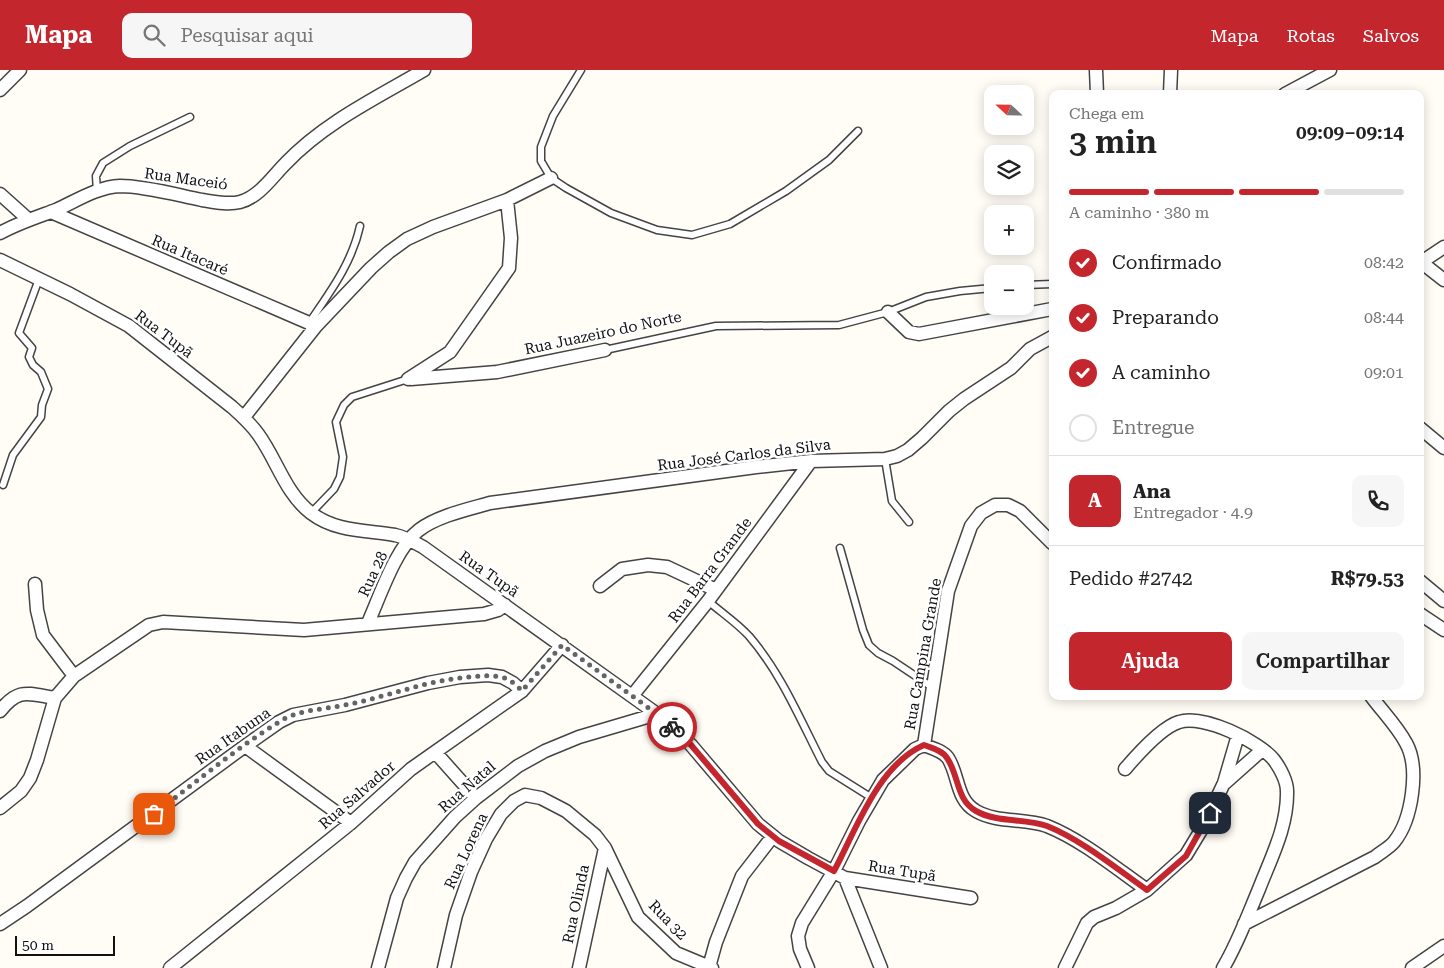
<!DOCTYPE html>
<html lang="pt">
<meta charset="utf-8">
<style>
body{margin:0;font-family:"Roboto Serif",serif;background:#f6f6f6;color:#222;height:100vh;display:flex;flex-direction:column;font-size:19px;white-space:nowrap}
*{box-sizing:border-box;margin:0}
p{font-size:16px;color:#767676}
.icon{flex:none;width:28px;height:28px;fill:none;stroke:currentColor;stroke-width:2;stroke-linecap:round;stroke-linejoin:round}
.map{position:relative;flex:1;overflow:hidden}
.details{position:absolute;left:1049px;top:20px;width:375px;height:610px;display:flex;flex-direction:column;background:#fff;border-radius:10px;box-shadow:0 2px 12px #0003}
.details>*{flex:none}
.needle{width:32px;rotate:292deg}
.fabs{position:absolute;left:984px;top:15px;display:grid;gap:10px}
.fabs a{display:grid;place-items:center;width:50px;height:50px;border-radius:10px;background:#fff;box-shadow:0 2px 12px #0003;font-size:25px}
.scale{position:absolute;left:15px;bottom:12px;width:100px;box-sizing:border-box;padding-left:5px;border:2px solid #111;border-top:0;font-size:14px;line-height:18px;white-space:nowrap;color:#111;-webkit-text-stroke:4px #fff;paint-order:stroke}
.pin{position:absolute;display:grid;place-items:center;width:42px;height:42px;color:#fff;margin:-21px;border-radius:10px;box-shadow:0 2px 8px #0006}
.courier{position:absolute;display:grid;place-items:center;width:50px;height:50px;margin:-25px;border:4px solid #c4262e;border-radius:50%;background:#fff;color:#222;box-shadow:0 1px 6px #0007}
.headline em{font-style:normal;font-weight:600}
.headline div{display:flex;flex-direction:column-reverse}
.headline{display:flex;align-items:center;justify-content:space-between;height:85px;padding:0 20px}
h1{font-size:32px;font-weight:600;line-height:38px}
.bar{display:grid;grid-template-columns:repeat(4,1fr);gap:8px 5px;align-content:center;height:60px;padding:0 20px}
.bar i{height:6px;border-radius:4px;background:#e0e0e0}
.bar .current{background:#c4262e}
.bar p{grid-column:span 4}
.line{display:flex;align-items:center;gap:12px;padding:0 20px;border-top:1px solid #e0e0e0}
.line div{flex:1}
.round{display:grid;place-items:center;flex:none;width:52px;height:52px;border-radius:10px;background:#f6f6f6}
ol{padding:0 20px;list-style:none}
li{display:flex;align-items:center;gap:15px;height:55px}
li p{margin-inline-start:auto}
li .icon{padding:5px;border-radius:50%;background:#c4262e;color:#fff;stroke-width:4}
li:last-child{color:#767676}
li i{width:28px;height:28px;border:2px solid #e0e0e0;border-radius:50%}
.button{display:flex;gap:10px;margin-top:auto;padding:10px 20px}
.button a{flex:1;height:58px;border-radius:10px;background:#c4262e;color:#fff;font-size:20px;font-weight:600;line-height:58px;text-align:center}
.button a+a{background:#f6f6f6;color:#222}
header{display:flex;align-items:center;gap:30px;box-sizing:border-box;height:70px;padding:0 25px;background:#c4262e;color:#fff}
header strong{font-size:24px}
nav{display:flex;gap:28px;margin-inline-start:auto;font-size:18px}
.search{width:350px;height:45px;background:#f6f6f6;display:flex;align-items:center;gap:12px;box-sizing:border-box;padding:0 18px;border-radius:10px;color:#767676;font-size:19px}
.map>svg:first-child{display:block}
.lines{fill:none;stroke-linecap:round;stroke-linejoin:round}
.service-casing{stroke:#444;stroke-width:9}
.minor-casing{stroke:#444;stroke-width:15}
.service{stroke:#fff;stroke-width:6}
.minor{stroke:#fff;stroke-width:12}
.done{stroke:#646461;stroke-width:5;stroke-dasharray:0 9}
.route{stroke:#c4262e;stroke-width:6}
.labels{text-anchor:middle;stroke-width:5;stroke-linejoin:round;paint-order:stroke}
.street-label{font-size:15px;fill:#111;stroke:#fff}
</style>
<header>
<strong>Mapa</strong>
<div class="search"><svg class="icon" aria-label="search" viewBox="0 0 24 24"><circle cx="10" cy="10" r="6"/><path d="M15 15l6 6"/></svg>Pesquisar aqui</div>
<nav><a>Mapa</a><a>Rotas</a><a>Salvos</a></nav>
</header>
<div class="map">
<svg width="1444" height="898" viewBox="0 0 1444 898">
<rect width="100%" height="100%" fill="#fffdf5"/>
<g class="lines">
<g class="service-casing">
<path id="service" d="M581,0L553,46L541,77V91L551,108L566,118L611,143L657,160L692,165L730,154L786,121L829,90L858,61
M97,121L96,106L103,93L130,76L190,47
M1025,215L1052,214
M309,253C330,222 352,193 360,156
M605,280L716,256L839,255L888,242L926,227L960,221L992,218
M885,389L892,431L909,452
M3,415L13,385L41,347L42,335L48,319L41,302L33,295L29,287L32,278L19,263L39,209
M311,443L334,419L340,407L343,387L336,352L344,335L352,327L408,309
M840,478L863,560L869,575L878,583L893,591L932,617
M708,531C722,543 737,553 749,566C781,603 800,649 822,692L829,701L872,728"/>
</g>
<g class="minor-casing">
<path id="minor" d="M1096,0L1097,24
M0,20L20,0
M1170,24L1171,0
M1285,24L1330,0
M0,124L29,150
M51,142L316,256
M0,163C18,153 37,147 56,140C76,131 97,117 120,116C145,116 177,125 202,130C214,132 228,135 240,132C259,127 272,107 286,93C324,53 376,28 424,0
M0,190L70,224L129,256L232,337C241,345 251,354 258,364C277,390 285,423 311,443C336,462 366,460 395,465C405,467 414,472 423,477L657,644L691,675L758,754L779,771L808,788L845,808L971,828
M1421,192L1444,210
M1420,193L1444,177
M888,242L909,262L919,264L1052,239
M408,309L450,282L509,198L511,168L507,130
M411,309L497,302L605,280
M244,347L316,256L371,198L389,182L407,169L433,157L507,130L551,108
M1420,358L1444,378
M1420,511L1444,531
M35,514L37,540L43,565L74,606
M600,516L622,499L648,495L667,497L716,520
M1420,544L1444,560
M368,553C380,526 396,477 419,460C437,446 469,439 490,433L756,397L811,391L885,389L897,386L908,380L922,368L949,341L964,329L1011,298L1030,279L1052,267
M632,626L708,531L811,391
M0,641C19,617 28,624 55,628
M924,675L948,521L971,456L981,443L995,435H1008L1020,441L1052,473
M245,676L351,753
M435,682L476,728
M1125,699C1137,685 1162,657 1179,652C1203,644 1259,671 1274,690C1280,698 1287,711 1287,721C1288,756 1271,788 1259,819C1248,845 1238,873 1223,898
M1225,713L1262,680
M0,738L21,721L30,708L37,690L55,628L74,606L149,555L163,552L304,560L484,544L498,540L505,535
M845,808L881,898
M0,854L27,836L245,676L279,652L293,645L345,635L428,613L460,607L488,605L502,607L513,613L522,621
M1244,854L1375,787C1381,782 1389,778 1394,772C1412,750 1420,698 1406,673C1397,656 1382,641 1371,626
M709,897L716,872L742,806L773,766
M170,898L351,753L411,699L522,621L562,575
M378,898L397,828L406,808L415,792L455,747L476,728L518,696L545,681L579,667L657,644
M444,898L456,845L471,802L486,769L501,744L514,731L525,725L541,728L566,741L595,765L605,778L638,847L676,883L712,898
M579,898L605,778
M808,898L800,879L798,866L802,853L834,801L859,751L883,710L915,679L924,675C932,678 943,681 948,688C959,705 956,730 976,741C997,753 1024,748 1047,756C1082,770 1117,799 1147,820
M1065,898L1087,853L1094,847L1116,838L1147,820L1186,785L1203,757L1224,713L1238,665
M1412,898L1444,876"/>
</g>
<use href="#service" class="service"/>
<use href="#minor" class="minor"/>
</g>
<g class="lines">
<path class="done" d="M154,744C195,713 235,679 279,652C299,639 322,640 345,635C387,627 427,610 470,607C480,606 490,605 500,607C509,608 516,615 522,621L562,575L657,644L672,657"/>
<path class="route" d="M672,657L691,675L758,754L779,771L834,801C856,760 878,695 924,675C932,678 943,681 947,688C959,705 956,730 976,741C997,753 1024,748 1047,756C1082,770 1117,799 1147,820L1186,786L1210,743"/>
</g>
<g class="labels">
<g class="street-label">
<text transform="translate(186 109) rotate(8)" y="5">Rua Maceió</text>
<text transform="translate(190 185) rotate(23)" y="5">Rua Itacaré</text>
<text transform="translate(603 263) rotate(-12)" y="5">Rua Juazeiro do Norte</text>
<text transform="translate(164 264) rotate(37)" y="5">Rua Tupã</text>
<text transform="translate(744 385) rotate(-7)" y="5">Rua José Carlos da Silva</text>
<text transform="translate(710 500) rotate(-53)" y="5">Rua Barra Grande</text>
<text transform="translate(373 504) rotate(-65)" y="5">Rua 28</text>
<text transform="translate(489 504) rotate(35)" y="5">Rua Tupã</text>
<text transform="translate(923 584) rotate(-80)" y="5">Rua Campina Grande</text>
<text transform="translate(233 666) rotate(-35)" y="5">Rua Itabuna</text>
<text transform="translate(467 717) rotate(-41)" y="5">Rua Natal</text>
<text transform="translate(357 725) rotate(-41)" y="5">Rua Salvador</text>
<text transform="translate(466 781) rotate(-65)" y="5">Rua Lorena</text>
<text transform="translate(902 801) rotate(9)" y="5">Rua Tupã</text>
<text transform="translate(576 834) rotate(-78)" y="5">Rua Olinda</text>
<text transform="translate(668 850) rotate(46)" y="5">Rua 32</text>
</g>
</g>
</svg>
<div class="fabs">
<a><svg class="needle" viewBox="-14 -14 28 28"><path d="M0-13l5 13h-10z" fill="#e53935"/><path d="M0 13l5-13h-10z" fill="#767676"/></svg></a>
<a><svg class="icon" aria-label="layers" viewBox="0 0 24 24"><path d="M12 4l9 5-9 5-9-5zM3 14l9 5 9-5"/></svg></a>
<a>+</a>
<a>−</a>
</div>
<div class="scale">50 m</div>
<div class="pin" style="left:154px;top:744px;background:#ea580c"><svg class="icon" aria-label="bag" viewBox="0 0 24 24"><path d="M5 8h14l-1 12H6zM9 8a3 3 0 0 1 6 0"/></svg></div>
<div class="pin" style="left:1210px;top:743px;background:#1f2937"><svg class="icon" aria-label="home" viewBox="0 0 24 24"><path d="M3 11l9-7 9 7M6 9v11h12V9"/></svg></div>
<div class="courier" style="left:672px;top:657px"><svg class="icon" aria-label="bike" viewBox="0 0 24 24"><circle cx="6" cy="16" r="4"/><circle cx="18" cy="16" r="4"/><path d="M6 16l4-8h5l3 8M10 8l3 8H6M13 5h3"/></svg></div>
<section class="details">
<div class="headline"><div><h1>3 min</h1><p>Chega em</p></div><em>09:09–09:14</em></div>
<div class="bar"><i class="current"></i><i class="current"></i><i class="current"></i><i></i><p>A caminho · 380 m</p></div>
<ol>
<li><svg class="icon" aria-label="check" viewBox="0 0 24 24"><path d="M5 12l5 5 9-10"/></svg>Confirmado<p>08:42</p></li>
<li><svg class="icon" aria-label="check" viewBox="0 0 24 24"><path d="M5 12l5 5 9-10"/></svg>Preparando<p>08:44</p></li>
<li><svg class="icon" aria-label="check" viewBox="0 0 24 24"><path d="M5 12l5 5 9-10"/></svg>A caminho<p>09:01</p></li>
<li><i></i>Entregue</li>
</ol>
<div class="line" style="height:90px"><b class="round" style="background:#c4262e;color:#fff">A</b><div><b>Ana</b><p>Entregador · 4.9</p></div><a class="round"><svg class="icon" aria-label="phone" viewBox="0 0 24 24"><path d="M5 4h4l2 5-3 2q2 4 5 5l2-3 5 2v4C11 20 4 13 5 4z"/></svg></a></div>
<div class="line" style="height:65px"><div>Pedido #2742</div><b>R$79.53</b></div>
<div class="button"><a>Ajuda</a><a>Compartilhar</a></div>
</section>
</div>
